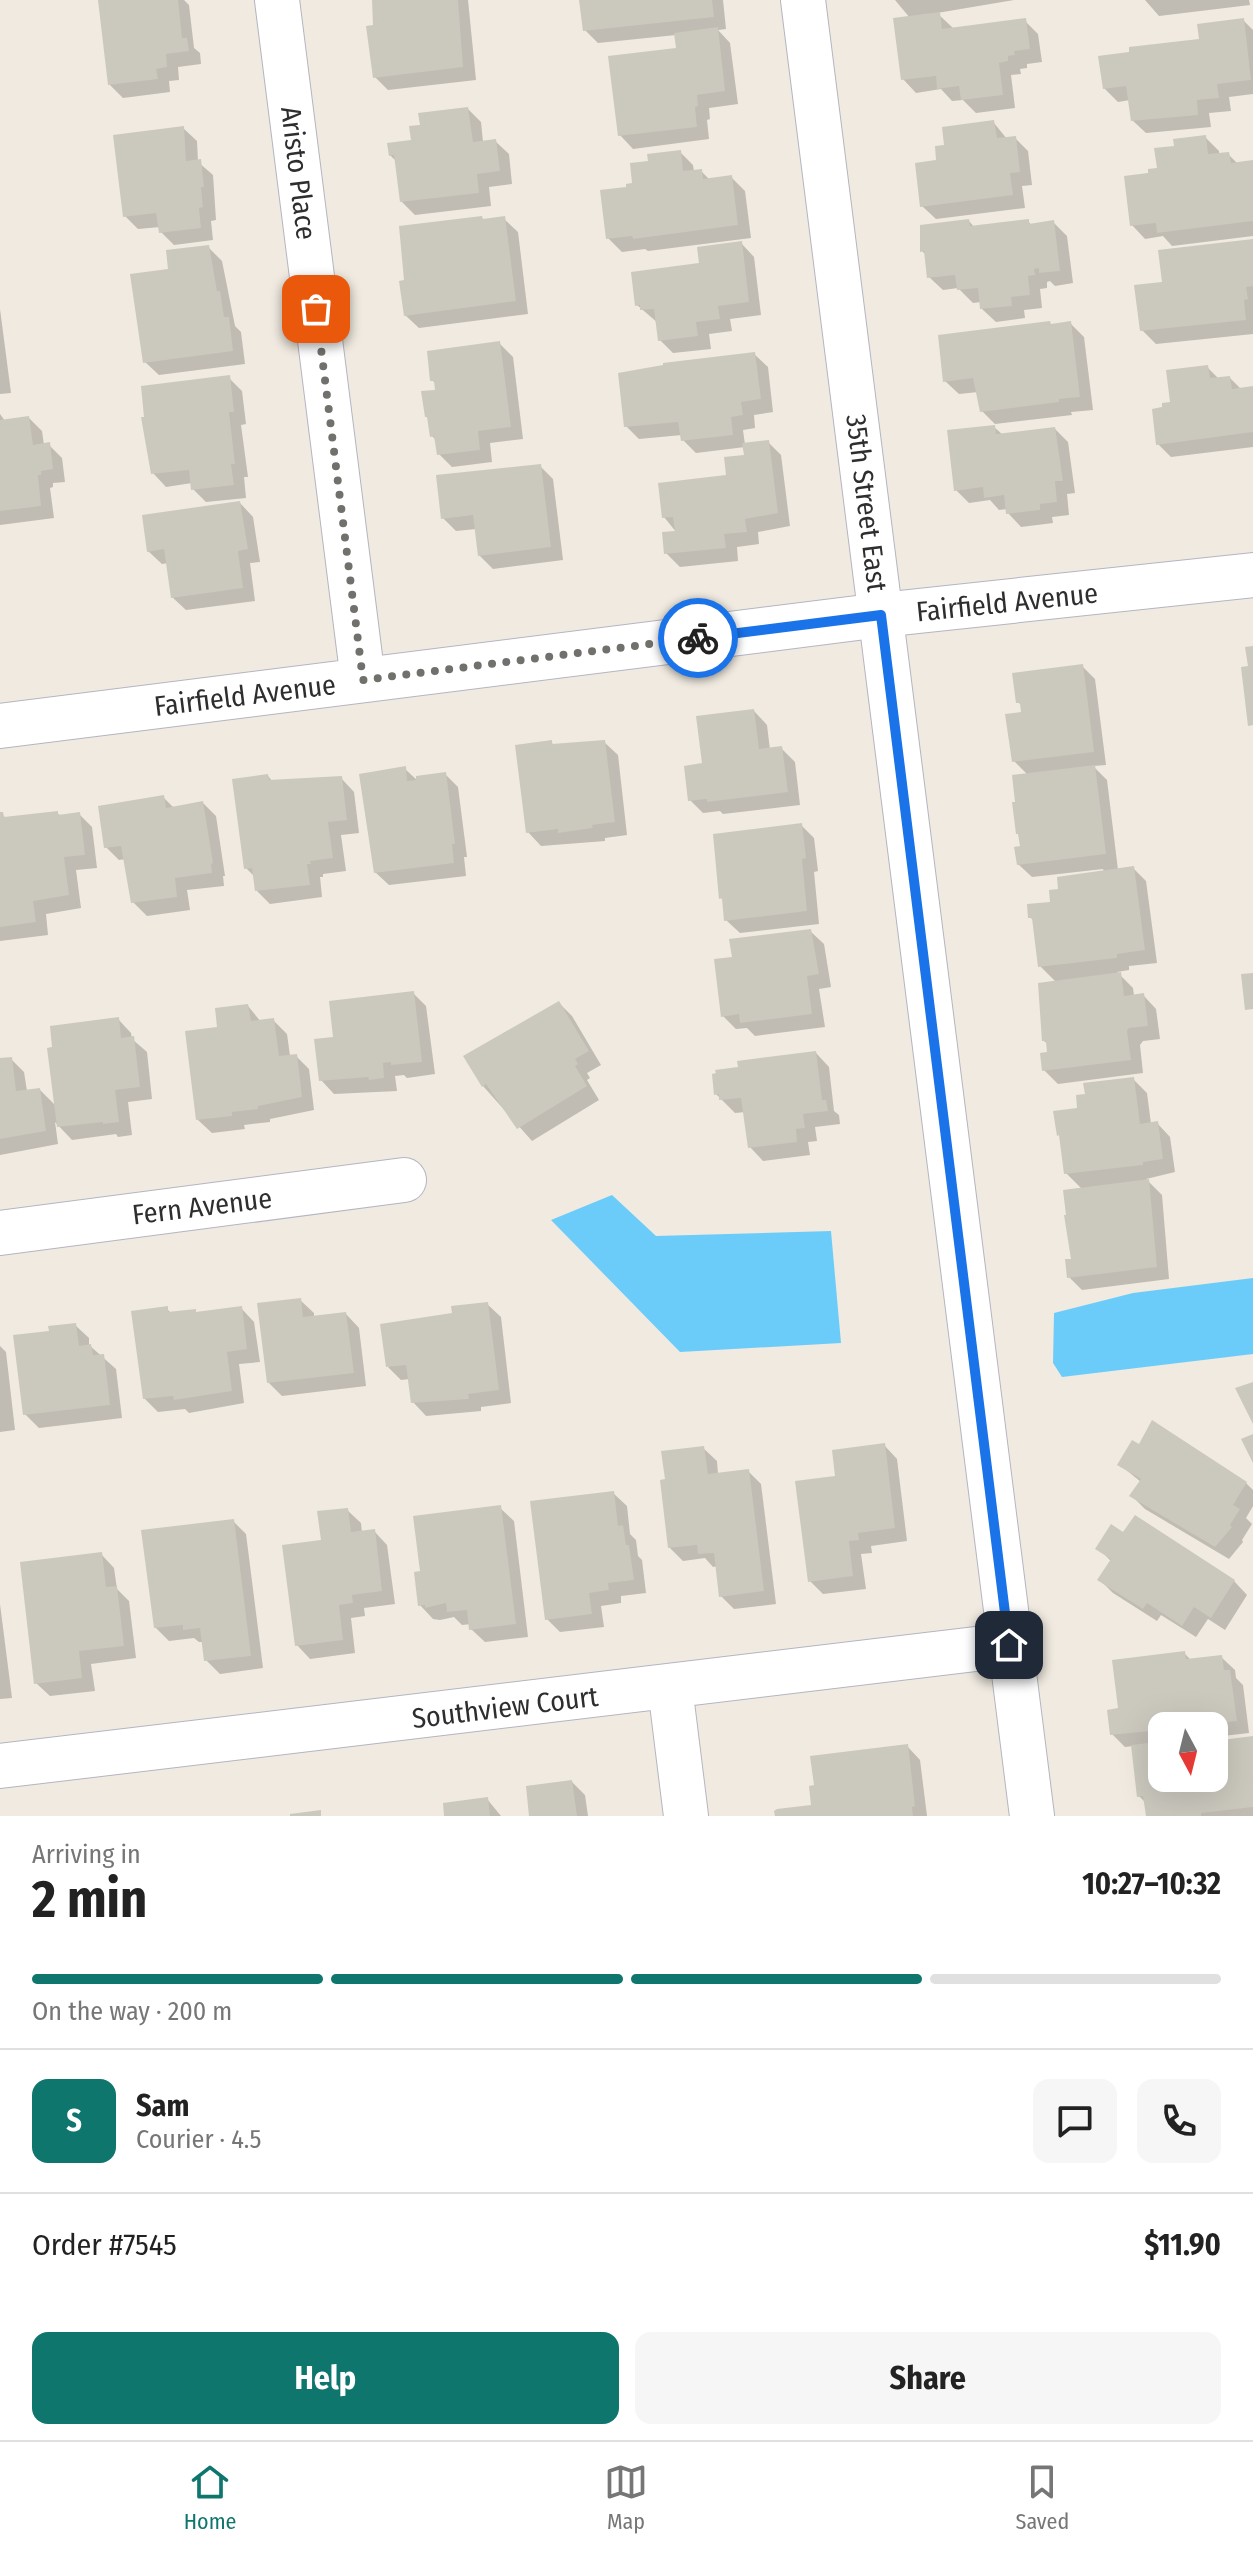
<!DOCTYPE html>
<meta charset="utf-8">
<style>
body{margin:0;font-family:"Fira Sans Condensed",sans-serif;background:#f6f6f6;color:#222;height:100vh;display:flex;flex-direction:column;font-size:30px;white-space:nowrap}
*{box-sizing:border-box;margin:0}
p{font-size:26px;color:#767676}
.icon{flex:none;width:44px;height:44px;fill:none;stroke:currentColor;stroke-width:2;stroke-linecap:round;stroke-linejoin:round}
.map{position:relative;height:1816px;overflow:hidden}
.panel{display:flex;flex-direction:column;background:#fff;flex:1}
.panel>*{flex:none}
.needle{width:52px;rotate:173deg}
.controls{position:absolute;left:1148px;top:1712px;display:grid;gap:16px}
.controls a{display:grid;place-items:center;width:80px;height:80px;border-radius:16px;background:#fff;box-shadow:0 8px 32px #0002;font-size:40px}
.pin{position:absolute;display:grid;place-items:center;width:68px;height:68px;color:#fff;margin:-34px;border-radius:16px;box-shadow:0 4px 12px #0006}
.courier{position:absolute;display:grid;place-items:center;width:80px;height:80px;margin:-40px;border:6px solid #1a73e8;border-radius:50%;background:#fff;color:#222;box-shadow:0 2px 10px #0007}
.headline em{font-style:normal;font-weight:700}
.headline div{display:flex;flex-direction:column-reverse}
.headline{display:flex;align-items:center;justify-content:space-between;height:136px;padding:0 32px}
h1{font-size:52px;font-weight:700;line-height:60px}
.bar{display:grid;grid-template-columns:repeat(4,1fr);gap:12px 8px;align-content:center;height:96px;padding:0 32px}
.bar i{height:10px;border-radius:6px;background:#e0e0e0}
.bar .selected{background:#0f766e}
.bar p{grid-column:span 4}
.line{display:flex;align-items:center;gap:20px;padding:0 32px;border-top:2px solid #e0e0e0}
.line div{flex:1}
.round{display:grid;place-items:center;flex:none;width:84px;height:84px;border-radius:16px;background:#f6f6f6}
.primary-button{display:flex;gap:16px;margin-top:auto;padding:16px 32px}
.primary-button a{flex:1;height:92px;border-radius:16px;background:#0f766e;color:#fff;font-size:32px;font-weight:700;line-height:92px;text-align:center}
.primary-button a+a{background:#f6f6f6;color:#222}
.dock{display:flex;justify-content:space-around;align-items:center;height:112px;border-top:2px solid #e0e0e0;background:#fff;font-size:22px;color:#767676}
.dock a{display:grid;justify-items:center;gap:4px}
.dock .selected{color:#0f766e}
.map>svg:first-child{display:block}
.water{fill:#6cccf9}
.shadow{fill:#0003}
.building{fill:#cbc8be}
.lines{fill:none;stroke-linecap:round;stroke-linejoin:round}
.minor-casing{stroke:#b4b5c2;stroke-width:46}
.tertiary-casing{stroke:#b4b5c2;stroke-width:46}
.minor{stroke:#fff;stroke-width:44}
.tertiary{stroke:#fff;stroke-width:44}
.done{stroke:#72706c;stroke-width:8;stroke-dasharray:0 14.4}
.route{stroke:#1a73e8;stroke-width:10}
.labels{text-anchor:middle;stroke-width:7;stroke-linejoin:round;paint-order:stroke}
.street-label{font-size:28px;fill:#2e2e2e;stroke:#fff}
</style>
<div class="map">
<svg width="1253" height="1816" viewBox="0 0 1253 1816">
<rect width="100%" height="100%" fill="#f0eae0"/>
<path class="water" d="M612,1195L656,1236L831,1231L841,1343L680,1352L551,1220Z
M1253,1278V1354L1062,1377L1053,1363L1054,1313L1133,1293Z"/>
<path class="shadow" d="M106,0H184L189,5L194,48L200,53L201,64L178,67L179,80L169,81L170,92L123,98L110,85Z
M373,0H468L476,80L388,90L375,77Z
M581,0H723L726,29L718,30L730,43L738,104L709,108L710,119L707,120L709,139L633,149L620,135L678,49L676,35L598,43L585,30Z
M895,0H1014L937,13L953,28L1025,21L1038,34L1042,62L1027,64V68L1020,69L1021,74L1011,75L1015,108L976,113L963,100L952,101L941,89L916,93L903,79L910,18Z
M1145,0H1249L1250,5L1159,16Z
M1243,20L1253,30V94L1229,97L1231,111L1209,113L1211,127L1146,133L1132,120L1130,100L1118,102L1104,88Z
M468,109L481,122L483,142L495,141L509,154L512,184L489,187L491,206L415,215L402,202L397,162L390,155L413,142L422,126Z
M994,123L1007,139L1015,138L1028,151L1032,185L1022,186L1025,208L936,219L922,206L946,146Z
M183,128L197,141L198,162L213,175L216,220L211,221L213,240L174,245L161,232L160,227L138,229L125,216Z
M1205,137L1219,151V155L1228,154L1238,164L1253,162V236L1172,246L1163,236L1145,239L1132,225L1151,174L1159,169L1176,148Z
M680,152L693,165L694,172L701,171L710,180L732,178L745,191L751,238L648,251L645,249L622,252L608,238L628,189L650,163Z
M504,219L518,232L528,314L419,328L405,315Z
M969,221L975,228L1028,221L1032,226L1053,222L1067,236L1073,283L1055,286L1050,281L1047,282V288L1040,289L1042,308L1024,310L1025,318L996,322L982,309L981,302L973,303L958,288L943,290L929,277L927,256L922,251Z
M1253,241V334L1156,344L1142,330L1164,283Z
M741,243L754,257L761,315L730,319L732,331L709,334L711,349L673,353L660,340L658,323L637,305Z
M208,247L222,261L235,326L241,332L245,364L159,375L145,362L171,271Z
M0,309L11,393L0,394Z
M1070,323L1084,337L1093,410L1071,412L1072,415L995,424L982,411L978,392L959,394L945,381L1052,326Z
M500,344L513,357L523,439L490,443L492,462L452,467L439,454L437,441L432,436L437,385L432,380Z
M754,354L768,367L773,412L754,415L755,428L743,430L745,445L768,442L781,455L790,526L758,532L759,544L737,547L738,561L680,567L666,553L677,533L664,517L728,477L746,456L745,447L696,453L683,440L682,435L639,439L626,426Z
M1207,367L1219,379L1230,378L1241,389L1253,388V447L1171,457L1158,444L1172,403Z
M229,378L242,391L246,424L241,425L248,477H244L246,498L206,502L193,489L192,483L166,487L153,473Z
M0,414L5,421L29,418L42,431L44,445H49L62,458L65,482L53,483V487L50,488L54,518L0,525Z
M994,427L1003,435L1055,429L1068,442L1075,493L1067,494L1069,515L1052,517L1053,523L1021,527L1008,513L1007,509L999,510L990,500L969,503L956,490Z
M540,466L553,479L563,560L493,569L480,556L476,529L456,531L443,518Z
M240,503L253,517L260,562L250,563L255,601L186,610L172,597L168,563L162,564L148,551Z
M1082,666L1095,679L1106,765L1093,766L1107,780L1118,870L1133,868L1146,881L1157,963L1129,966V970L1117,972L1133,988L1134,996L1143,995L1156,1009L1160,1039L1143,1041L1140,1045L1143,1073L1058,1084L1044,1070L1049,1054L1048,1044L1044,1041L1056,982L1040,966L1034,921L1030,917L1104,872L1103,869L1032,877L1018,864L1022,848L1017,803L1028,775L1014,761L1023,714L1022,706L1018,702Z
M754,711L767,725L770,750L782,749L795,762L800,805L723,814L720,811L703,813L690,800L704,765Z
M551,742L554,745L604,742L618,755L627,835L605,838V841L541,846L528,832Z
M405,769L419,782L445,774L458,787L467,857H464L466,876L389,885L375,872Z
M268,776L273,782L341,778L354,792L359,833L341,835L346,871L323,874V877H320L322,897L270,904L257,891L255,877L246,868Z
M164,798L174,808L203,803L216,816L225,876H223L224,886L187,890L190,910L147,916L133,902L126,859L119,860L106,847Z
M57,813L61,816L79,814L92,827L97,868L76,870L81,908L46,914L48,935L0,941V814L8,819Z
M801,825L814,838L818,871L814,872L819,924L740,933L726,920L724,901L721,898Z
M810,931L824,944L831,987L819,989L825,1027L755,1036L747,1028L736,1029L723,1016L734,959Z
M413,993L426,1006L435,1074L407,1078L404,1075L395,1076L397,1091L334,1094L321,1080L335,1038Z
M559,1003L572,1016L601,1065L587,1073L590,1078L587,1080L599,1100L532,1141L483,1086Z
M248,1006L261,1022L273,1020L287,1034L290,1056H296L309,1069L314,1110L270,1119V1122L244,1125L245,1129L212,1133L198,1120L219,1028Z
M118,1019L131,1033L132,1039L147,1052L152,1099L128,1102L132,1135L118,1137L116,1134L72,1140L55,1122L58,1144L0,1155V1060L11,1059L24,1072L27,1091L40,1090L57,1107Z
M816,1053L829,1067L834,1111L839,1115L840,1124L815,1127L817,1141L808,1142L810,1155L763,1161L750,1147L745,1112L735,1113L716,1094Z
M1133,1079L1147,1093L1151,1124L1157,1123L1170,1137L1175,1172L1146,1179L1162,1195L1169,1279L1082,1290L1069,1277L1082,1189L1066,1173L1062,1138L1059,1135L1080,1110Z
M300,1300L314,1313V1318L346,1314L359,1328L366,1386L282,1396L269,1383Z
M487,1304L501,1317L511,1403L481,1407V1411L426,1416L413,1402L410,1379L401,1380L388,1367L454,1315Z
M241,1308L254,1322L260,1362L239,1364L244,1403L189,1413L185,1409L158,1412L144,1398L167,1309L172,1314L195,1311L198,1314Z
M75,1325L89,1338V1345L116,1369L122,1418L39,1428L25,1414L51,1332Z
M0,1346L6,1352L15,1430L0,1432Z
M884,1445L897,1459L907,1541L871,1546L872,1553L861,1554L866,1589L823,1594L810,1581L838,1478Z
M1139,1447L1246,1483L1253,1490V1506L1246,1518L1252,1524L1242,1540L1243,1542L1229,1559L1145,1509L1132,1496L1141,1482L1120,1465Z
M703,1448L717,1461L718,1474L748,1471L761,1484L776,1604L734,1609L721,1596L718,1566L713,1567L705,1558L683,1561L670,1548L667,1481Z
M613,1493L627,1506L630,1534L636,1540L638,1556L642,1560L646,1593L621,1596V1603L601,1606L604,1627L560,1632L547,1619Z
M500,1508L514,1521L528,1637L485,1642L471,1629V1624L462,1625L454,1617L440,1620L433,1619L420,1605L422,1573Z
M347,1510L361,1523L362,1533L374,1531L387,1545L395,1604L364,1608L365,1616L351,1618L355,1653L310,1659L297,1645L323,1542Z
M233,1521L246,1534L263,1668L220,1674L206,1660L204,1642H199L194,1638L169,1641L155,1627Z
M1098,1548L1234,1581L1247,1595L1225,1630L1208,1619L1196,1637L1161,1615L1157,1621L1113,1593L1100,1580L1112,1562Z
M101,1554L114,1568L117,1589L129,1601L136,1658L91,1664L95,1691L50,1696L36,1683Z
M0,1604L12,1698L0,1699Z
M1184,1653L1191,1660L1221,1657L1235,1670L1236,1678L1243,1685L1249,1733L1214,1737V1726H1162V1743L1156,1744L1162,1749V1778H1214V1743L1253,1738V1816H1148L1146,1803L1139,1796L1133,1746L1125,1747L1112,1734L1120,1710Z
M907,1746L920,1760L927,1816H777L813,1806Z
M572,1782L585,1795L588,1816H531Z
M487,1799L501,1816H446Z"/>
<path class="building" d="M98,0H178L182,38H187L189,51L166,54L167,67L156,69L158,79L108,85Z
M372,0H458L463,67L373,78L366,26L373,25Z
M579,0H712L714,17L583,31Z
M940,12L942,29L1026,18L1030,49L1014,51L1015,55L1008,56V61L999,63L1003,95L961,100L959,86L937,89L936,76L901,80L893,18Z
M1244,18L1251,80L1217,84L1219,98L1197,100L1198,115L1131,121L1126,86L1103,89L1098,56L1129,52V47L1199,39L1197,24Z
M718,27L725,91L697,95L698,106L695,107L697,127L618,136L608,56L676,48L674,33Z
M468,107L473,142L496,139L500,171L477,174L479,193L400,202L394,155L389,156L387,143L411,140L409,126L420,125L418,113Z
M994,120L997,138L1016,136L1020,172L1010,173L1013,195L920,207L915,163L936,160L935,146L944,145L942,127Z
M184,126L186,161L201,159L204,187H201L203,207L199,208L201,228L159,233L156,213L123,217L113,135Z
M1206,135L1208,154L1229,152L1231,163L1253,160V221L1157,233L1156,223L1130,226L1124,176L1148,173V169L1157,168L1154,148L1174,146L1173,139Z
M681,150L683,171L702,169L703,179L732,175L738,225L633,239L632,236L606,239L600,190L626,187V184L632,183L630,163L648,161L647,154Z
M482,216L483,219L505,216L516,301L404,316L399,281L404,280L399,226Z
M969,219L970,226L1029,219V224L1054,220L1060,271L1039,273V268L1034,269L1035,275L1028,276L1030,295L1011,297L1012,306L980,309L978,288L957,290L955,275L927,278L924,251L920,252V225Z
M1253,239V286L1246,287L1248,299L1244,300L1246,320L1140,331L1134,285L1162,282L1158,250Z
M742,241L749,302L718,306L720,319L696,322L698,336L658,341L654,309L640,310V305L635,306L631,272L699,263L697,247Z
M209,245L217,291H220L224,317H229L233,351L143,363L130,274L168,269L166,250Z
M1050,321L1051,324L1071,321L1080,397L1059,399V402L980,412L973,378L943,382L938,335Z
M500,341L511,427L478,431L480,450L437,455L434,436L430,437L427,417H425L421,391L435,390L434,381H430L427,351Z
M755,352L761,399L741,402L743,415L731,417L733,435L681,441L678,422L624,427L618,373L663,365V363Z
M1208,365L1210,378L1230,376L1232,389L1253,386V432L1156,445L1152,409L1162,407V403L1170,402L1166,370Z
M230,375L234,412H229L235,464H231L234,485L191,490L189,470L151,474L141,417H144L141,386Z
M29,416L33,445L50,442L53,469L41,471V475H38L41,506L0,511V420Z
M995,425L996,434L1055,427L1063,481H1055L1057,502L1040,504V510L1006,514L1004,495L984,498L983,487L954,491L947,430Z
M769,440L778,513L745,519L747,532L724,534L726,548L664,554L662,532L675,531L673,517L662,518L658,483L726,475L724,457L744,455L742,443Z
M541,464L551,547L478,556L473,515L441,519L436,475Z
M240,501L248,549L238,551L243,588L171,598L164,549L147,552L142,515Z
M1253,646V725L1248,726L1241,667L1248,666L1245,647Z
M1083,664L1094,752L1012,762L1005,714L1021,712L1020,703H1016L1012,673Z
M754,709L759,749L782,746L788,792L707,802V799L688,801L684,766L702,763L696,716Z
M552,740V744L605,740L615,822L592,825L593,828L558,833V829L526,833L515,745Z
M1095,765L1106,854L1017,865L1014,847L1020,846L1018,834H1016L1012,802H1015L1012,775Z
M406,766L407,781L416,780V776L446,772L455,844H452L454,863L374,873L359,774Z
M268,774L269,780L342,776L347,820L328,822L333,858L310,861L311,864H307L310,885L255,891L252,868L244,869L232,779Z
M164,795L166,808L203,801L213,863L211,864L212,873L175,878L177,897L131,903L121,846L104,848L98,806Z
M58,811V815L80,812L85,855L64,857L69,895L33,901L36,922L0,927V812H3L4,817Z
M802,823L806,858L802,859L807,911L724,921L722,898L719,899L713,834Z
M1134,866L1145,950L1117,954V958L1038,967L1032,918H1028L1027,904L1050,902L1049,890L1058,889L1057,877Z
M811,929L819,974L807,976L812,1014L740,1023L739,1014L721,1017L714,959L732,957L729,939Z
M1121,972L1124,996L1144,993L1148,1026L1129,1028L1127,1031L1131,1060L1042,1071L1040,1053L1047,1052L1046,1041H1042L1038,983Z
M1253,973V1009L1245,1010L1241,974Z
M414,991L422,1062L391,1065V1062L383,1063L384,1078L369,1080L368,1077L319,1081L314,1039L333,1037L329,1001Z
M559,1001L589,1051L575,1059L578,1064L575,1066L587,1086L517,1129L486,1084L482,1087L463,1056Z
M248,1004L251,1021L274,1018L279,1056L297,1054L302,1097L258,1106V1109L232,1112V1116L196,1120L185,1031L217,1027L215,1008Z
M119,1017L121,1038L134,1036L140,1087L115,1090L119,1122L103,1124V1122L57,1127L47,1048L52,1047L50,1026Z
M816,1051L822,1100H826L828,1111L803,1114L805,1128L796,1129L797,1142L748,1148L741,1098L719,1100V1094L714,1095L712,1074L716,1073L715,1070L738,1067L737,1061Z
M12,1057L16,1091L40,1088L46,1131L0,1139V1058Z
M1134,1077L1140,1124L1158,1121L1163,1159L1143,1162V1165L1064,1174L1059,1135L1057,1136L1053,1111L1077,1108L1076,1095L1085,1094L1083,1083Z
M1149,1179L1157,1267L1067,1278L1065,1259H1071L1064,1215H1066L1063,1190Z
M301,1298L303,1317L346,1312L354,1373L267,1383L257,1303Z
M488,1302L499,1390L468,1394L469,1399L411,1403L406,1365L386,1367L380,1324L452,1313L451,1306Z
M168,1306V1312L196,1309V1312L242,1306L247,1349L227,1352L232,1391L174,1400L173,1396L143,1399L131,1311Z
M76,1323L79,1346L91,1344L93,1355L104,1354L110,1405L23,1415L13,1335L49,1331L48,1326Z
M1253,1382V1424L1235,1388Z
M1152,1420L1247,1482L1233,1505L1240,1509L1230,1525L1232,1527L1215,1547L1129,1496L1141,1479L1117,1465L1132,1440L1139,1444Z
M1253,1434V1463L1241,1439Z
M885,1443L895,1528L858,1533L859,1540L849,1541L853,1576L808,1582L795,1481L835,1476L832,1450Z
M704,1446L708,1474L749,1469L764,1591L719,1597L714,1553L698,1554L697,1545L668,1548L660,1480L665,1479L661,1451Z
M614,1491L618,1526L623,1525L626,1545H629L634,1580L608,1583L609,1590L589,1593L592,1614L545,1620L530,1501Z
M501,1505L516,1624L469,1630L467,1610L447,1612L446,1603L425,1608V1605L418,1606L414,1572L420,1571L413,1516Z
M348,1508L351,1532L375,1529L382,1591L352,1595L353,1603L339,1605L343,1640L295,1646L282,1545L321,1540L317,1511Z
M1135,1515L1235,1580L1211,1618L1194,1607L1182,1626L1147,1603L1143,1609L1097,1580L1111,1559L1095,1549L1111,1524L1123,1532Z
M234,1519L251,1656L204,1661L200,1628L183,1630V1625L154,1628L141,1530Z
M102,1552L106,1587L117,1586L124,1646L79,1651L82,1678L34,1684L20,1562Z
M1185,1651L1186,1659L1222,1655L1224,1670H1230L1237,1721L1195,1726H1162V1730L1110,1735L1107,1710L1118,1708L1112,1660Z
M1253,1736V1807L1201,1813V1816H1146L1143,1796L1137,1797L1131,1745L1157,1742L1158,1748L1162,1747V1778H1214V1741Z
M908,1744L915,1806L912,1807L913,1816H775L774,1811L777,1809L811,1805L809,1786L814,1785L810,1756Z
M572,1780L577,1816H529L526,1786Z
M488,1797L490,1816H444L443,1803Z
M321,1810V1816H290V1814Z"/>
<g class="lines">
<g class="minor-casing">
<path id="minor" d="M277,0L363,680
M0,726L881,615L1253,575
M0,1233L404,1180
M670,1687L686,1816
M0,1766L1009,1645"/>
</g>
<g class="tertiary-casing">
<path id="tertiary" d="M803,0L1032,1816"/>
</g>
<use href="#minor" class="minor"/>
<use href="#tertiary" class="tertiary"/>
</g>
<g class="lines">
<path class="done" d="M316,309L363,680L698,638"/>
<path class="route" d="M698,638L881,615L1009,1645"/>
</g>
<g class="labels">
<g class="street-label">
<text transform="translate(299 173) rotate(83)" y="10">Aristo Place</text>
<text transform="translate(867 503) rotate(83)" y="10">35th Street East</text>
<text transform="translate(1007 602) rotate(-6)" y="10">Fairfield Avenue</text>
<text transform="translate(245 695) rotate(-7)" y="10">Fairfield Avenue</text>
<text transform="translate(202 1206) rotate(-7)" y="10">Fern Avenue</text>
<text transform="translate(505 1707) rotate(-7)" y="10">Southview Court</text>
</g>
</g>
</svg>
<div class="controls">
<a><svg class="needle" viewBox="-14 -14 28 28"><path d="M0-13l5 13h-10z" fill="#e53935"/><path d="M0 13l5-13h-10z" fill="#767676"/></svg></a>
</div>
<div class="pin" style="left:316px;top:309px;background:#ea580c"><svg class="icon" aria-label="bag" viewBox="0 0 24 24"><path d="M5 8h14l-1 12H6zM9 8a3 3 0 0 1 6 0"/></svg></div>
<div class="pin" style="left:1009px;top:1645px;background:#1f2937"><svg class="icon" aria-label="home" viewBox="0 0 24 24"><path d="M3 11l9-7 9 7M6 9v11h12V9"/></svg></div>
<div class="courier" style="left:698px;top:638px"><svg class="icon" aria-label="bike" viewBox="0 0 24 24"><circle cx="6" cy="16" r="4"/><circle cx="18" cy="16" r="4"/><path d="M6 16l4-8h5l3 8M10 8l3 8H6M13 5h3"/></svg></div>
</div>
<section class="panel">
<div class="headline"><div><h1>2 min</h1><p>Arriving in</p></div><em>10:27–10:32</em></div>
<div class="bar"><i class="selected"></i><i class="selected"></i><i class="selected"></i><i></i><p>On the way · 200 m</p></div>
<div class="line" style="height:144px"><b class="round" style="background:#0f766e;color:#fff">S</b><div><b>Sam</b><p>Courier · 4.5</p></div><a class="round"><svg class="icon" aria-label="chat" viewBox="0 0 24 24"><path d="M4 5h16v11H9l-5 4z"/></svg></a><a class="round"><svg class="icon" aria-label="phone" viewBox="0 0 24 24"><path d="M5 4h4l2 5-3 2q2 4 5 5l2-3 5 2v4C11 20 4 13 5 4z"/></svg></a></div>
<div class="line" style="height:104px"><div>Order #7545</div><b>$11.90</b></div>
<div class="primary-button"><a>Help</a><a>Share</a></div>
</section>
<nav class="dock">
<a class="selected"><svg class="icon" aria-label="home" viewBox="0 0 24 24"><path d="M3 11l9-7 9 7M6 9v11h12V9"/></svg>Home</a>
<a><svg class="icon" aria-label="map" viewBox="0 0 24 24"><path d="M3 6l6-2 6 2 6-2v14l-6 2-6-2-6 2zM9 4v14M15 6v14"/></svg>Map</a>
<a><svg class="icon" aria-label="saved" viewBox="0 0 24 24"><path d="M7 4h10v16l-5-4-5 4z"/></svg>Saved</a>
</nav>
